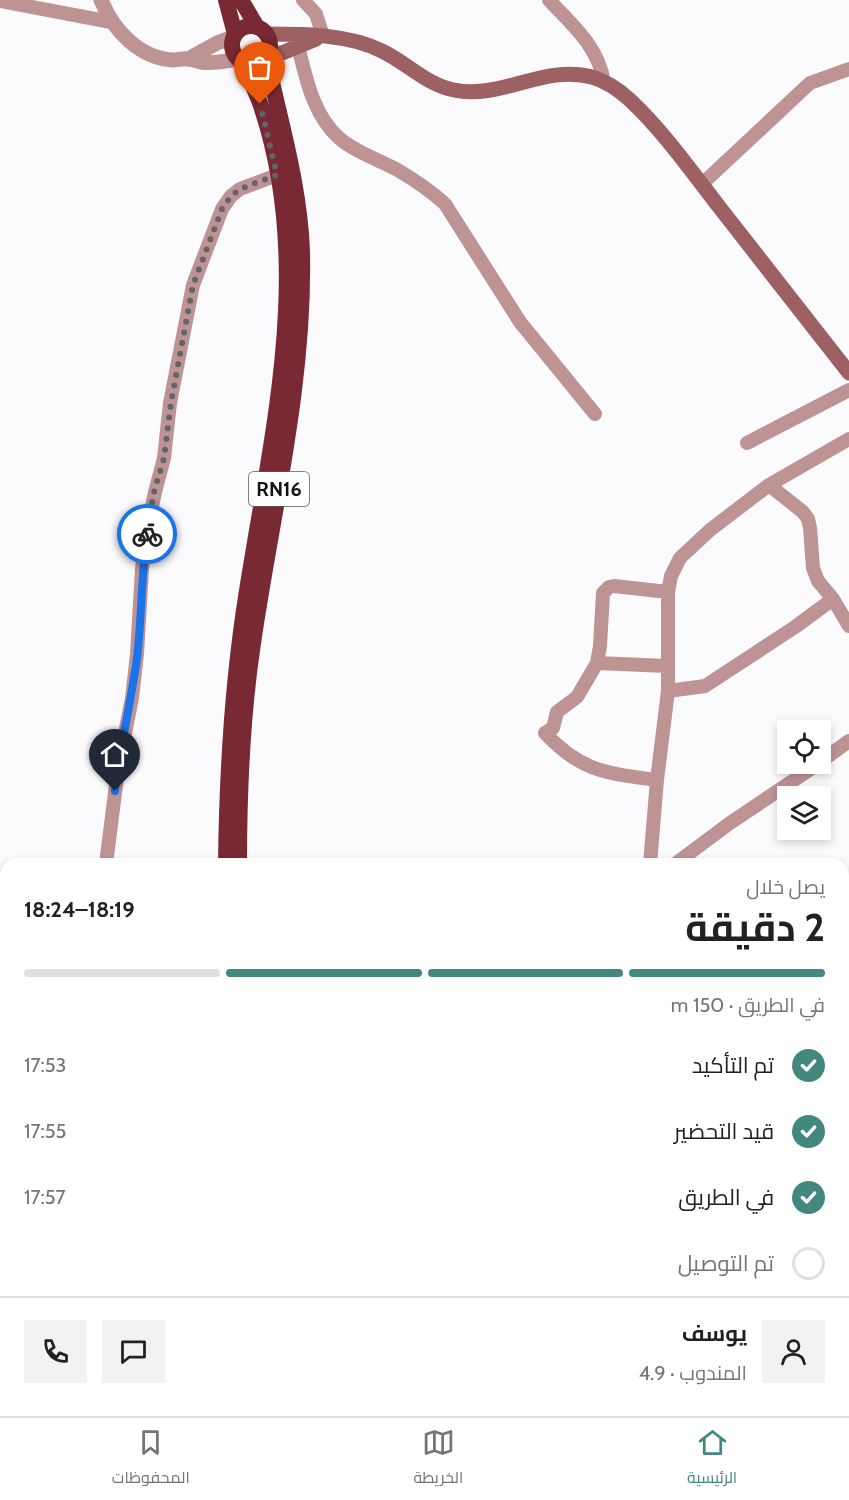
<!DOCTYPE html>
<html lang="ar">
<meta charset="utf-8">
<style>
body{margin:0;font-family:Cabin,Cairo,sans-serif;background:#f2f2f2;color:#202124;direction:rtl;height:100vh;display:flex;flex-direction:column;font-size:22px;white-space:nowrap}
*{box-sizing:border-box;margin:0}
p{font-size:20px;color:#757577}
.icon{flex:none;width:33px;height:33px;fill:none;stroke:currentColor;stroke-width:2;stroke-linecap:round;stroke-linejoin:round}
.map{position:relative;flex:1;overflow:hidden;direction:ltr}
.sheet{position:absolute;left:0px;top:858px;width:849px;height:558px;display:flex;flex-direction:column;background:#fff;border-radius:18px 18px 0 0;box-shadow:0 3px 9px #0003;direction:rtl}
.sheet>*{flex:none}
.buttons{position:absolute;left:777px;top:720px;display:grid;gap:12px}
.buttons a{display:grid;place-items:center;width:54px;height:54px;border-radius:0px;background:#fff;box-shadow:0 3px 9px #0003;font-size:30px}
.pin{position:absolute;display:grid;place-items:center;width:51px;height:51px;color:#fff;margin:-62px -26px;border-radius:50% 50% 50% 0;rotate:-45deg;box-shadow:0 0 6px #0007}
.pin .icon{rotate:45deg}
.courier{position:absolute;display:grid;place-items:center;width:60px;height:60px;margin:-30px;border:4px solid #1a73e8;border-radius:50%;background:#fff;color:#222;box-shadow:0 2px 8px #0007}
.summary em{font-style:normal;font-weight:700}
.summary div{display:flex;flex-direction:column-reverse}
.summary{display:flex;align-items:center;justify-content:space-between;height:102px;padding:0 24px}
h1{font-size:39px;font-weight:700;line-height:45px}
.bar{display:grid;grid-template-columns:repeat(4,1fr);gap:9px 6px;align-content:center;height:72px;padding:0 24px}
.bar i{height:8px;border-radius:4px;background:#e0e0e0}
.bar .current{background:#42887e}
.bar p{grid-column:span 4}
.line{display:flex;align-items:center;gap:15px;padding:0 24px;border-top:2px solid #e0e0e0}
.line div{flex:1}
.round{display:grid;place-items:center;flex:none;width:63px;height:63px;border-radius:0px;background:#f2f2f2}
ol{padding:0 24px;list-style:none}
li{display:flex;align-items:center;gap:18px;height:66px}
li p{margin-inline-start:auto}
li .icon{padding:6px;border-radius:50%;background:#42887e;color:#fff;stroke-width:4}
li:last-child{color:#757577}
li i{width:33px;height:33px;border:3px solid #e0e0e0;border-radius:50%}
.tab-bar{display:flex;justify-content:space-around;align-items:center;height:84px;border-top:2px solid #e0e0e0;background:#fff;font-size:16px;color:#757577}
.tab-bar a{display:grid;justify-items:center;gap:3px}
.tab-bar .current{color:#42887e}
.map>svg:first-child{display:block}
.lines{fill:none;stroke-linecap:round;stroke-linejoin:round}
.minor{stroke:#be9394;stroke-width:14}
.tertiary{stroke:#be9394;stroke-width:15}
.secondary{stroke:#9d6063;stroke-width:15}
.trunk{stroke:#782933;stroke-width:16}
.done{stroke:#646468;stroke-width:6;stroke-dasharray:0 10.8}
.route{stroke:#1a73e8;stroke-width:8}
.labels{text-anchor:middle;stroke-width:4.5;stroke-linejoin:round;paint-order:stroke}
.shield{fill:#fff;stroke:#5a5a5d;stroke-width:1.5}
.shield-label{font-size:20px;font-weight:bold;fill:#131317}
</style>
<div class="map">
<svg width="849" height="1416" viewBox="0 0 849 1416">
<rect width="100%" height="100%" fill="#fbfbfd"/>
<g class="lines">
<path class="minor" d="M303,0L316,14L323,36
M549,0C573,26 598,46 604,82
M0,1L111,22
M298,46C306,78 313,115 339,138C355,152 377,159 396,169C413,179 430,190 445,204L520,322L595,414
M702,184L810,83L849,69
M747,443L849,390
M769,485L803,512L808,519L810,528L813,568L818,581L833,599L849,626
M597,663L667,666
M668,691L705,686L795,627L833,599
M820,762L849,741
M657,780C607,773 581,772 545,733L553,728L557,712L577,697L597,663L600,646L603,593L609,587L614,586L668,592
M106,864L118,769L132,698L137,654L142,569L147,531L155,492L164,458L170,403L193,285L222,209L231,196L240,189L277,175
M650,864L657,780L668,691V592L671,576L680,558L710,530L769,485L849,439
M675,864L730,823L818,764
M39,1416L40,1410
M464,1416L468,1410"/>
<path class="tertiary" d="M101,0C113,30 139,58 173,60C178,60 183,58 187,59C192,59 196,61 201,62C213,64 226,61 239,59
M188,59L217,43L233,37"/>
<path class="secondary" d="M266,34C304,34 348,34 382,51C407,63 427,85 454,90C501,100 544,64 592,77C606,81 619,90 630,100C664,132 692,172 720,208C763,263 806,318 849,373
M268,54L282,53L316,39"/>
<path class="trunk" d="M226,0L235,34
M241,0L257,27
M232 45a19 19 0 1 1 38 0a19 19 0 1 1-38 0Z
M226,864C227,774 232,686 246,597C271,435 316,265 260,103C255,89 248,76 242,62
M239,864C239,790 242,716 253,643C272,513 305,384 302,252C300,186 280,121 266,56
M265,1410L266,1416
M279,1410L280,1416"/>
</g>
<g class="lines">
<path class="done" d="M147,534L154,492L164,458L171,403L193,285L222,209L231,196L240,189L277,175L260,104"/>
<path class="route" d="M115,791C120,746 131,703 137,658C142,617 141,576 147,534"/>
</g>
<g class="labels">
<rect class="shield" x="249" y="472" width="60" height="34" rx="4.5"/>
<g class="shield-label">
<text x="279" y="496">RN16</text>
</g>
</g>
</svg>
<div class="buttons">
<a><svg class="icon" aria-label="locate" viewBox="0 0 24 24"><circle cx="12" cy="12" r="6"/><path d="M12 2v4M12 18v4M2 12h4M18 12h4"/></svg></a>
<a><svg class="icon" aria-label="layers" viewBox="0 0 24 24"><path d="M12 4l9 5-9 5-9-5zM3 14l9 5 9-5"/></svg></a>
</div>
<div class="pin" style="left:260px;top:104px;background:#ea580c"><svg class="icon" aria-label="bag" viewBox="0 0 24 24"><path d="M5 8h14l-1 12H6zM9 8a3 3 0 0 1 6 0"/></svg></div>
<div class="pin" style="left:115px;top:791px;background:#1f2937"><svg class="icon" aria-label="home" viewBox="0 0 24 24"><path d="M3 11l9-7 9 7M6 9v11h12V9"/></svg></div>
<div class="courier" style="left:147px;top:534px"><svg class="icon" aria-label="bike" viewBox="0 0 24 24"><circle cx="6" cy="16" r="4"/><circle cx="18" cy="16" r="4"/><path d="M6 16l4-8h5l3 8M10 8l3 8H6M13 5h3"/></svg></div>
<section class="sheet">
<div class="summary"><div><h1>2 دقيقة</h1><p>يصل خلال</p></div><em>18:19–18:24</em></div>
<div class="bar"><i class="current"></i><i class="current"></i><i class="current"></i><i></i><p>في الطريق · 150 m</p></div>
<ol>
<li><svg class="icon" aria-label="check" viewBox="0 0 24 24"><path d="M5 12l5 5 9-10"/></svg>تم التأكيد<p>17:53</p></li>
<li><svg class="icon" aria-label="check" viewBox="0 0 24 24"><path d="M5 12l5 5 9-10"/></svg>قيد التحضير<p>17:55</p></li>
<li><svg class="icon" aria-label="check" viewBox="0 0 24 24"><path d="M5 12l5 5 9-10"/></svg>في الطريق<p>17:57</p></li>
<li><i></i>تم التوصيل</li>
</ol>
<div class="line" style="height:108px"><a class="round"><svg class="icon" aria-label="person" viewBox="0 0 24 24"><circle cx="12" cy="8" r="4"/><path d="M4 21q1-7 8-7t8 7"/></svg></a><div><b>يوسف</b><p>المندوب · 4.9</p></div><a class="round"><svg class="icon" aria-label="chat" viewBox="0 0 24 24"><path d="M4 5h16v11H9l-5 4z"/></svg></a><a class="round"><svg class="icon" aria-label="phone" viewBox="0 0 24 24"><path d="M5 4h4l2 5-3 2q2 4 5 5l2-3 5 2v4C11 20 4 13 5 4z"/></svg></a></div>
</section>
</div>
<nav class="tab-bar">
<a class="current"><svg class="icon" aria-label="home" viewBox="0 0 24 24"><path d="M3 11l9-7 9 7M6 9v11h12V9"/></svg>الرئيسية</a>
<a><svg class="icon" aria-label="map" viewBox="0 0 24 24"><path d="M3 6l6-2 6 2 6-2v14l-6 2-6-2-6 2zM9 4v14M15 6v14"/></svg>الخريطة</a>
<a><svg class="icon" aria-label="saved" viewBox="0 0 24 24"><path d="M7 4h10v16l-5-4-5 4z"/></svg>المحفوظات</a>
</nav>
